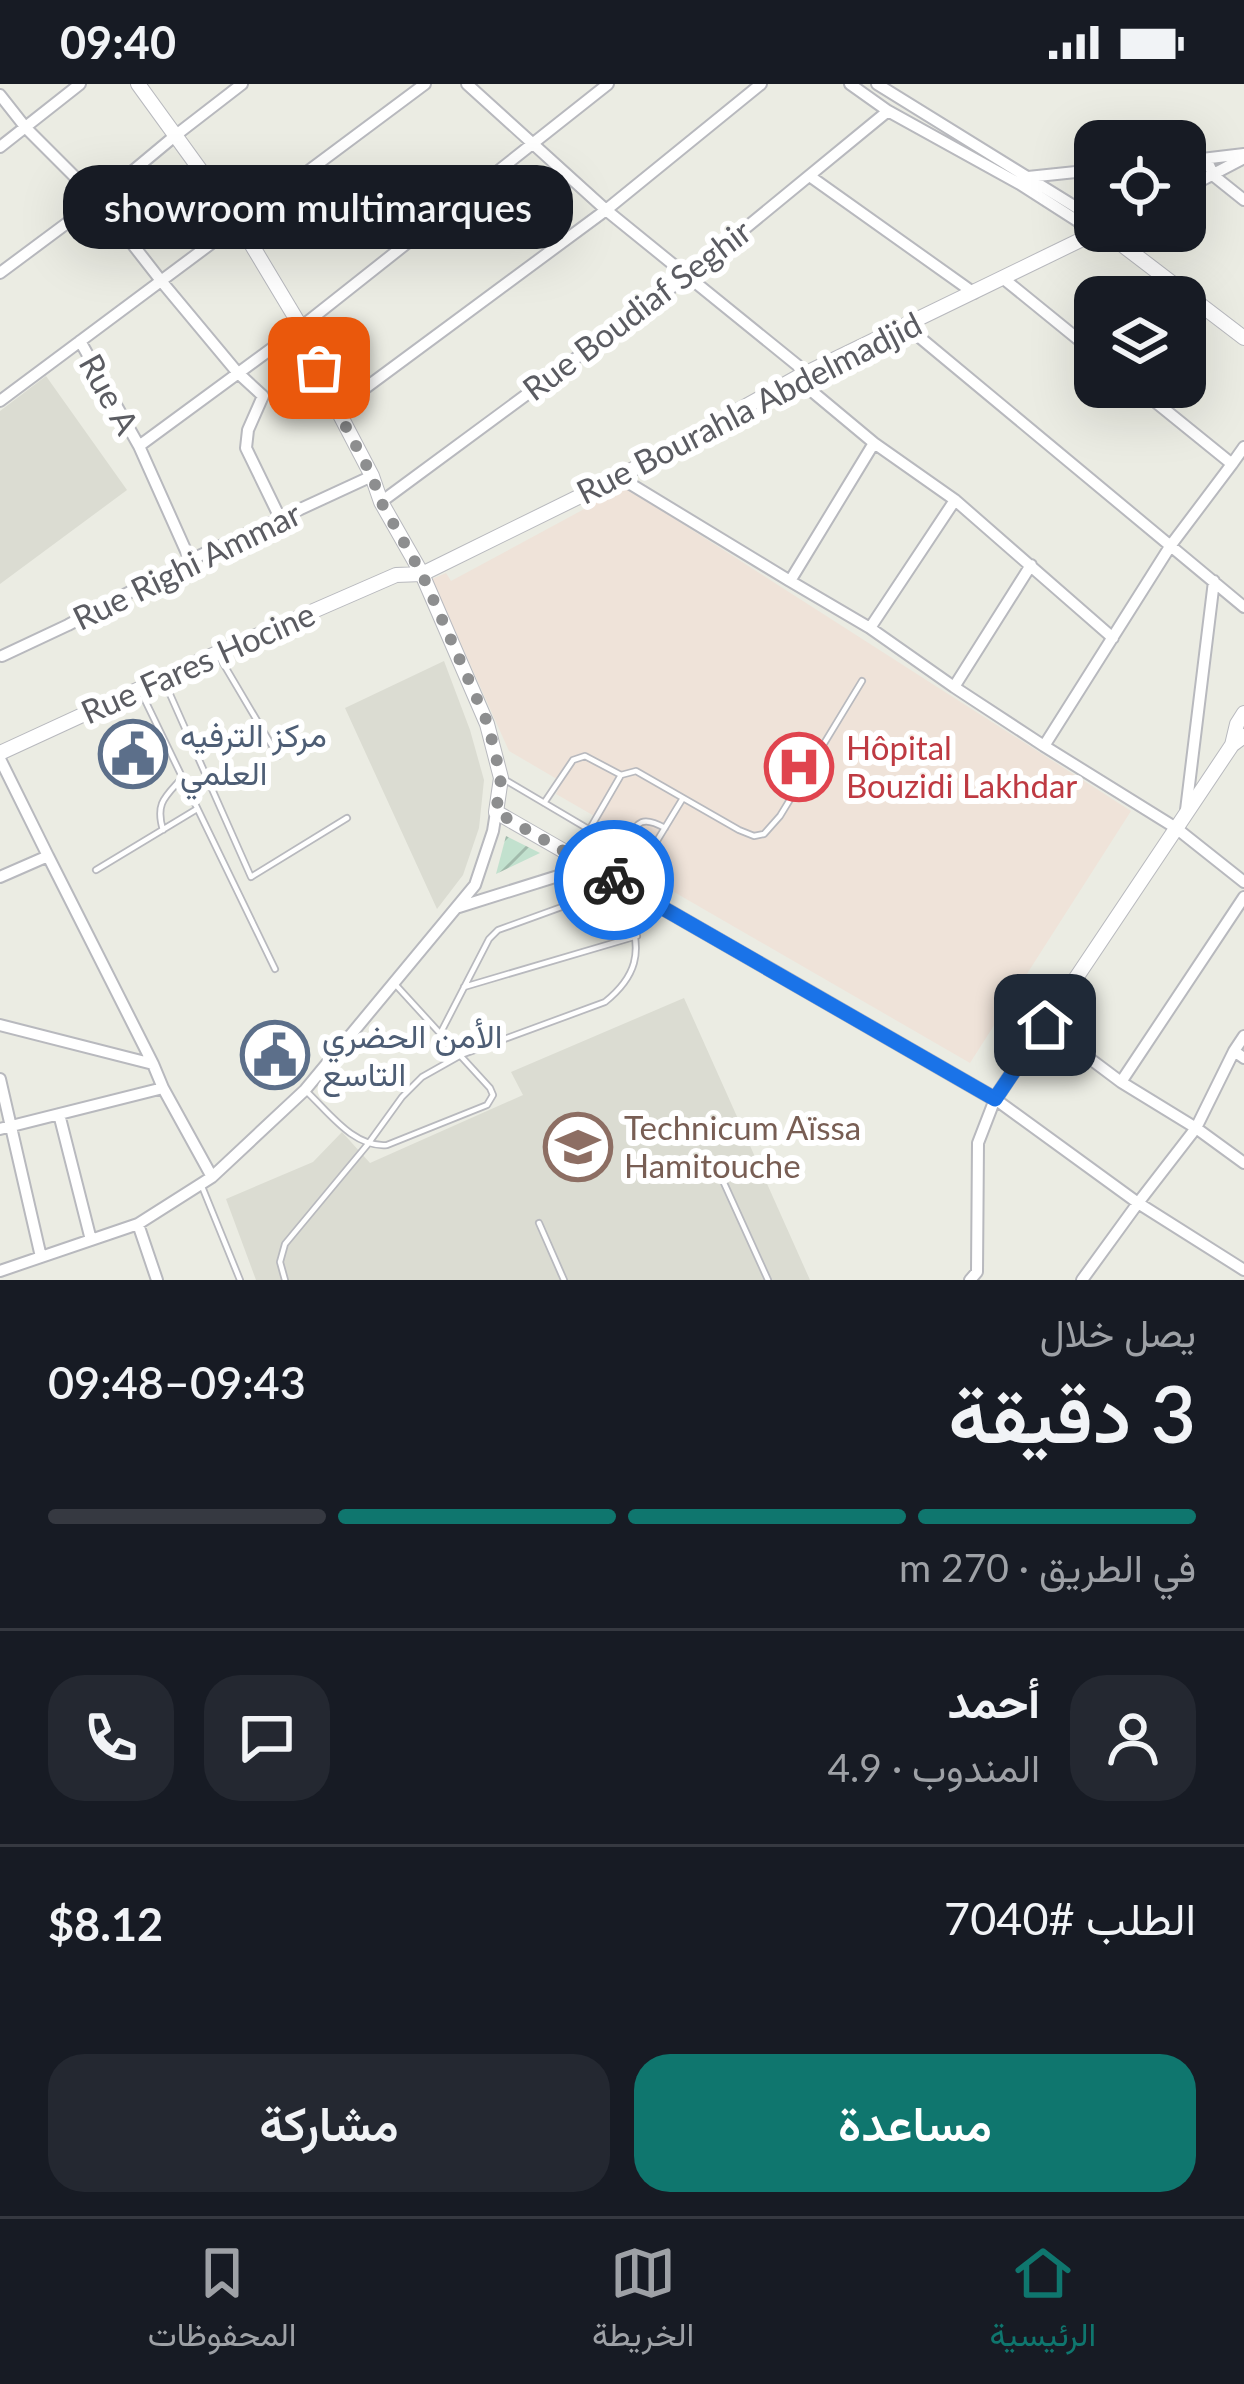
<!DOCTYPE html>
<html lang="ar">
<meta charset="utf-8">
<style>
body{margin:0;font-family:Lato,Vazirmatn,sans-serif;background:#242831;color:#f1f3f6;direction:rtl;height:100vh;display:flex;flex-direction:column;font-size:45px;white-space:nowrap}
*{box-sizing:border-box;margin:0}
p{font-size:39px;color:#9ea1a6}
.icon{flex:none;width:66px;height:66px;fill:none;stroke:currentColor;stroke-width:2;stroke-linecap:round;stroke-linejoin:round}
.map{position:relative;height:1196px;overflow:hidden;direction:ltr}
.side{display:flex;flex-direction:column;background:#171b24;flex:1}
.side>*{flex:none}
.tools{position:absolute;left:1074px;top:36px;display:grid;gap:24px}
.tools a{display:grid;place-items:center;width:132px;height:132px;border-radius:24px;background:#171b24;box-shadow:0 12px 48px #0002;font-size:60px}
.pin{position:absolute;display:grid;place-items:center;width:102px;height:102px;color:#fff;margin:-51px;border-radius:24px;box-shadow:0 6px 18px #0006}
.courier{position:absolute;display:grid;place-items:center;width:120px;height:120px;margin:-60px;border:9px solid #1a73e8;border-radius:50%;background:#fff;color:#222;box-shadow:0 3px 15px #0007}
.bubble{position:absolute;height:84px;border-radius:36px;background:#171b24;box-shadow:0 12px 48px #0002;font-size:39px;font-weight:600;line-height:84px;text-align:center;direction:rtl}
.head em{font-style:normal;font-weight:600}
.head div{display:flex;flex-direction:column-reverse}
.head{display:flex;align-items:center;justify-content:space-between;height:204px;padding:0 48px}
h1{font-size:78px;font-weight:600;line-height:90px}
.bar{display:grid;grid-template-columns:repeat(4,1fr);gap:18px 12px;align-content:center;height:144px;padding:0 48px}
.bar i{height:15px;border-radius:9px;background:#363941}
.bar .current{background:#0f766e}
.bar p{grid-column:span 4}
.line{display:flex;align-items:center;gap:30px;padding:0 48px;border-top:3px solid #363941}
.line div{flex:1}
.round{display:grid;place-items:center;flex:none;width:126px;height:126px;border-radius:36px;background:#242831}
.primary-button{display:flex;gap:24px;margin-top:auto;padding:24px 48px}
.primary-button a{flex:1;height:138px;border-radius:36px;background:#0f766e;color:#fff;font-size:48px;font-weight:600;line-height:138px;text-align:center}
.primary-button a+a{background:#242831;color:#f1f3f6}
.status{display:flex;justify-content:space-between;align-items:center;height:84px;padding:0 60px;background:#171b24;direction:ltr}
.status svg{height:33px;fill:currentColor}
.menu{display:flex;justify-content:space-around;align-items:center;height:168px;border-top:3px solid #363941;background:#171b24;font-size:33px;color:#9ea1a6}
.menu a{display:grid;justify-items:center;gap:6px}
.menu .current{color:#0f766e}
.map>svg:first-child{display:block}
.education{fill:#dbdcd2}
.medical{fill:#efe3d9}
.garden{fill:url(#garden-furrows)}
.lines{fill:none;stroke-linecap:round;stroke-linejoin:round}
.service-casing{stroke:#b8b9be;stroke-width:8}
.minor-casing{stroke:#b8b9be;stroke-width:14}
.tertiary-casing{stroke:#b8b9be;stroke-width:16}
.service{stroke:#fff;stroke-width:4.5}
.minor{stroke:#fff;stroke-width:10}
.tertiary{stroke:#fff;stroke-width:14}
.done{stroke:#8d8e8f;stroke-width:12;stroke-dasharray:0 21.6}
.route{stroke:#1a73e8;stroke-width:15}
.labels{text-anchor:middle;stroke-width:12;stroke-linejoin:round;paint-order:stroke}
.street-label{font-size:33px;fill:#5b5c62;stroke:#fff}
.service-label{font-size:33px;fill:#4e5e75;stroke:#fff;text-anchor:start}
.health-label{font-size:33px;fill:#be3a42;stroke:#fff;text-anchor:start}
.education-label{font-size:33px;fill:#785e54;stroke:#fff;text-anchor:start}
</style>
<div class="status"><b>09:40</b><svg viewBox="0 0 49 12"><path d="M0 12V9h3v3zM5 12V6h3v6zM10 12V3h3v9zM15 12V0h3v12zM26 1h20v11H26zM47 4h2v5h-2z"/></svg></div>
<div class="map">
<svg width="1244" height="1196" viewBox="0 0 1244 1196">
<defs>
<pattern id="garden-furrows" width="10" height="10" patternUnits="userSpaceOnUse" patternTransform="scale(3)"><rect width="10" height="10" fill="#c2e1ce"/><path d="M-1 1l2-2M0 10L10 0M9 11l2-2" fill="none" stroke="#a1baab"/></pattern>
</defs>
<rect width="100%" height="100%" fill="#ebece3"/>
<path class="education" d="M46,292L127,406L0,500V327Z
M444,577L470,646L484,696L479,744L463,791L437,825L345,624Z
M684,914L810,1196H256L226,1115L313,1078L342,1048L370,1079L523,1011L511,988Z"/>
<path class="medical" d="M625,403L1131,727L970,979L591,760L603,737L556,710L562,698L509,667L432,495L446,489L451,497Z"/>
<path class="garden" d="M506,752L540,769L496,790Z"/>
<g class="lines">
<g class="service-casing">
<path id="service" d="M220,574L278,672
M165,599L251,793L347,734
M142,610L275,885
M507,697L590,746
M544,719L573,676L585,672L621,691
M163,746C155,719 165,713 182,694
M623,763C637,741 638,729 665,744
M577,767L621,691L636,687L739,746L754,752L764,750L780,732L862,597
M649,770L683,714
M96,786L197,725
M464,903L637,852
M305,1006C328,1027 353,1064 387,1061L487,1021L493,1011L490,1004L394,899
M724,1099L768,1196
M201,1100L240,1196
M539,1139L564,1196
M285,1196L280,1178L285,1160L368,1060L402,1013L422,993L461,971L605,918C636,893 643,868 629,831C623,816 620,809 603,808L498,846L489,855L440,950"/>
</g>
<g class="minor-casing">
<path id="minor" d="M467,0L606,126L807,289
M850,0L888,27L1020,100L1087,143L1095,144
M877,0L1095,135
M0,11L26,44L98,116L162,198L237,288L263,312L248,346L246,364L280,434
M0,63L80,0
M1206,75L1214,92L1244,116
M1185,77L1244,70
M811,93L974,209
M1028,93L1095,86
M1185,105L1244,74
M0,189L98,116L176,51L242,0
M1004,195L1095,269
M906,242L1244,523
M80,257L139,362L190,476
M796,294L874,359L955,416L1113,554
M1137,303L1232,380L1171,461L1044,662L1176,744L1244,798
M0,317L425,0
M337,325L606,126L761,0
M874,359L790,497L870,544L955,416
M139,362L301,243L608,0
M1232,380L1244,363
M619,393L790,497
M381,418L686,193L888,27
M870,544L954,603L1031,481
M2,572L68,541L190,476L372,392
M954,603L1044,662
M0,675L48,772L0,793
M1186,726L1214,497
M48,772L153,980
M459,823L590,782
M0,941L153,980L163,1004L212,1093L138,1140L0,1187
M1045,941L1121,998
M1234,967L1244,952
M1244,974L1234,967L1196,1044L1244,1079
M0,995L41,1173
M59,1030L91,1156
M0,1045L163,1004
M212,1093L305,1006L475,801L493,747L496,728
M138,1140L157,1196
M970,1196L977,1188L978,1059L995,1015L1138,1119L1196,1044L1121,998L1244,813
M1082,1196L1138,1119L1244,1186"/>
</g>
<g class="tertiary-casing">
<path id="tertiary" d="M138,0L238,138L301,243L337,325L372,392L381,418L422,490L487,640L501,694L496,728L995,1015L1232,661L1244,652
M1104,147L1244,254
M1232,661L1237,640L1244,629
M0,669L217,569L396,491L422,490L619,393L796,294L1099,147"/>
</g>
<use href="#service" class="service"/>
<use href="#minor" class="minor"/>
<use href="#tertiary" class="tertiary"/>
</g>
<g class="lines">
<path class="done" d="M319,284L337,326L372,392L381,418L422,490L488,640L501,694L496,728L614,796"/>
<path class="route" d="M614,796L995,1015L1045,941"/>
</g>
<defs>
<g id="civic-ring" transform="scale(3.45)"><circle r="9.5" fill="#fff" stroke="#5c6f8a" stroke-width="1.5"/><path d="M-.6-6.5H3V-4.5H.6V-3L4-1V1h2V6H-6V1h2V-1L-.6-3ZM-1.2 2.5V6h2.4V2.5Z" fill="#5c6f8a"/></g>
<g id="hospital-ring" transform="scale(3.45)"><circle r="9.5" fill="#fff" stroke="#e0444e" stroke-width="1.5"/><path d="M-5-5h3v3.5h4V-5h3V5h-3V1.5h-4V5h-3Z" fill="#e0444e"/></g>
<g id="school-ring" transform="scale(3.45)"><circle r="9.5" fill="#fff" stroke="#8d6e63" stroke-width="1.5"/><path d="M0-5L7-2L0 1L-7-2ZM-4 1L0 2.5L4 1V4Q0 6-4 4Z" fill="#8d6e63"/></g>
</defs>
<g fill-rule="evenodd">
<use href="#civic-ring" x="133" y="670"/>
<use href="#hospital-ring" x="799" y="683"/>
<use href="#civic-ring" x="275" y="971"/>
<use href="#school-ring" x="578" y="1063"/>
</g>
<g class="labels">
<g class="street-label">
<text transform="translate(637 226) rotate(-37)" y="12">Rue Boudiaf Seghir</text>
<text transform="translate(109 310) rotate(61)" y="12">Rue A</text>
<text transform="translate(749 324) rotate(-27)" y="12">Rue Bourahla Abdelmadjid</text>
<text transform="translate(187 482) rotate(-26)" y="12">Rue Righi Ammar</text>
<text transform="translate(198 579) rotate(-24)" y="12">Rue Fares Hocine</text>
</g>
<g class="service-label">
<text x="180" y="663">مركز الترفيه<tspan x="180" dy="38">العلمي</tspan></text>
<text x="322" y="964">الأمن الحضري<tspan x="322" dy="38">التاسع</tspan></text>
</g>
<g class="health-label">
<text x="846" y="676">Hôpital<tspan x="846" dy="38">Bouzidi Lakhdar</tspan></text>
</g>
<g class="education-label">
<text x="624" y="1056">Technicum Aïssa<tspan x="624" dy="38">Hamitouche</tspan></text>
</g>
</g>
</svg>
<div class="tools">
<a><svg class="icon" aria-label="locate" viewBox="0 0 24 24"><circle cx="12" cy="12" r="6"/><path d="M12 2v4M12 18v4M2 12h4M18 12h4"/></svg></a>
<a><svg class="icon" aria-label="layers" viewBox="0 0 24 24"><path d="M12 4l9 5-9 5-9-5zM3 14l9 5 9-5"/></svg></a>
</div>
<div class="pin" style="left:319px;top:284px;background:#ea580c"><svg class="icon" aria-label="bag" viewBox="0 0 24 24"><path d="M5 8h14l-1 12H6zM9 8a3 3 0 0 1 6 0"/></svg></div>
<div class="pin" style="left:1045px;top:941px;background:#1f2937"><svg class="icon" aria-label="home" viewBox="0 0 24 24"><path d="M3 11l9-7 9 7M6 9v11h12V9"/></svg></div>
<div class="courier" style="left:614px;top:796px"><svg class="icon" aria-label="bike" viewBox="0 0 24 24"><circle cx="6" cy="16" r="4"/><circle cx="18" cy="16" r="4"/><path d="M6 16l4-8h5l3 8M10 8l3 8H6M13 5h3"/></svg></div>
<div class="bubble" style="left:63px;top:81px;width:510px">showroom multimarques</div>
</div>
<section class="side">
<div class="head"><div><h1>3 دقيقة</h1><p>يصل خلال</p></div><em>09:43–09:48</em></div>
<div class="bar"><i class="current"></i><i class="current"></i><i class="current"></i><i></i><p>في الطريق · 270 m</p></div>
<div class="line" style="height:216px"><a class="round"><svg class="icon" aria-label="person" viewBox="0 0 24 24"><circle cx="12" cy="8" r="4"/><path d="M4 21q1-7 8-7t8 7"/></svg></a><div><b>أحمد</b><p>المندوب · 4.9</p></div><a class="round"><svg class="icon" aria-label="chat" viewBox="0 0 24 24"><path d="M4 5h16v11H9l-5 4z"/></svg></a><a class="round"><svg class="icon" aria-label="phone" viewBox="0 0 24 24"><path d="M5 4h4l2 5-3 2q2 4 5 5l2-3 5 2v4C11 20 4 13 5 4z"/></svg></a></div>
<div class="line" style="height:156px"><div>الطلب #7040</div><b>$8.12</b></div>
<div class="primary-button"><a>مساعدة</a><a>مشاركة</a></div>
</section>
<nav class="menu">
<a class="current"><svg class="icon" aria-label="home" viewBox="0 0 24 24"><path d="M3 11l9-7 9 7M6 9v11h12V9"/></svg>الرئيسية</a>
<a><svg class="icon" aria-label="map" viewBox="0 0 24 24"><path d="M3 6l6-2 6 2 6-2v14l-6 2-6-2-6 2zM9 4v14M15 6v14"/></svg>الخريطة</a>
<a><svg class="icon" aria-label="saved" viewBox="0 0 24 24"><path d="M7 4h10v16l-5-4-5 4z"/></svg>المحفوظات</a>
</nav>
